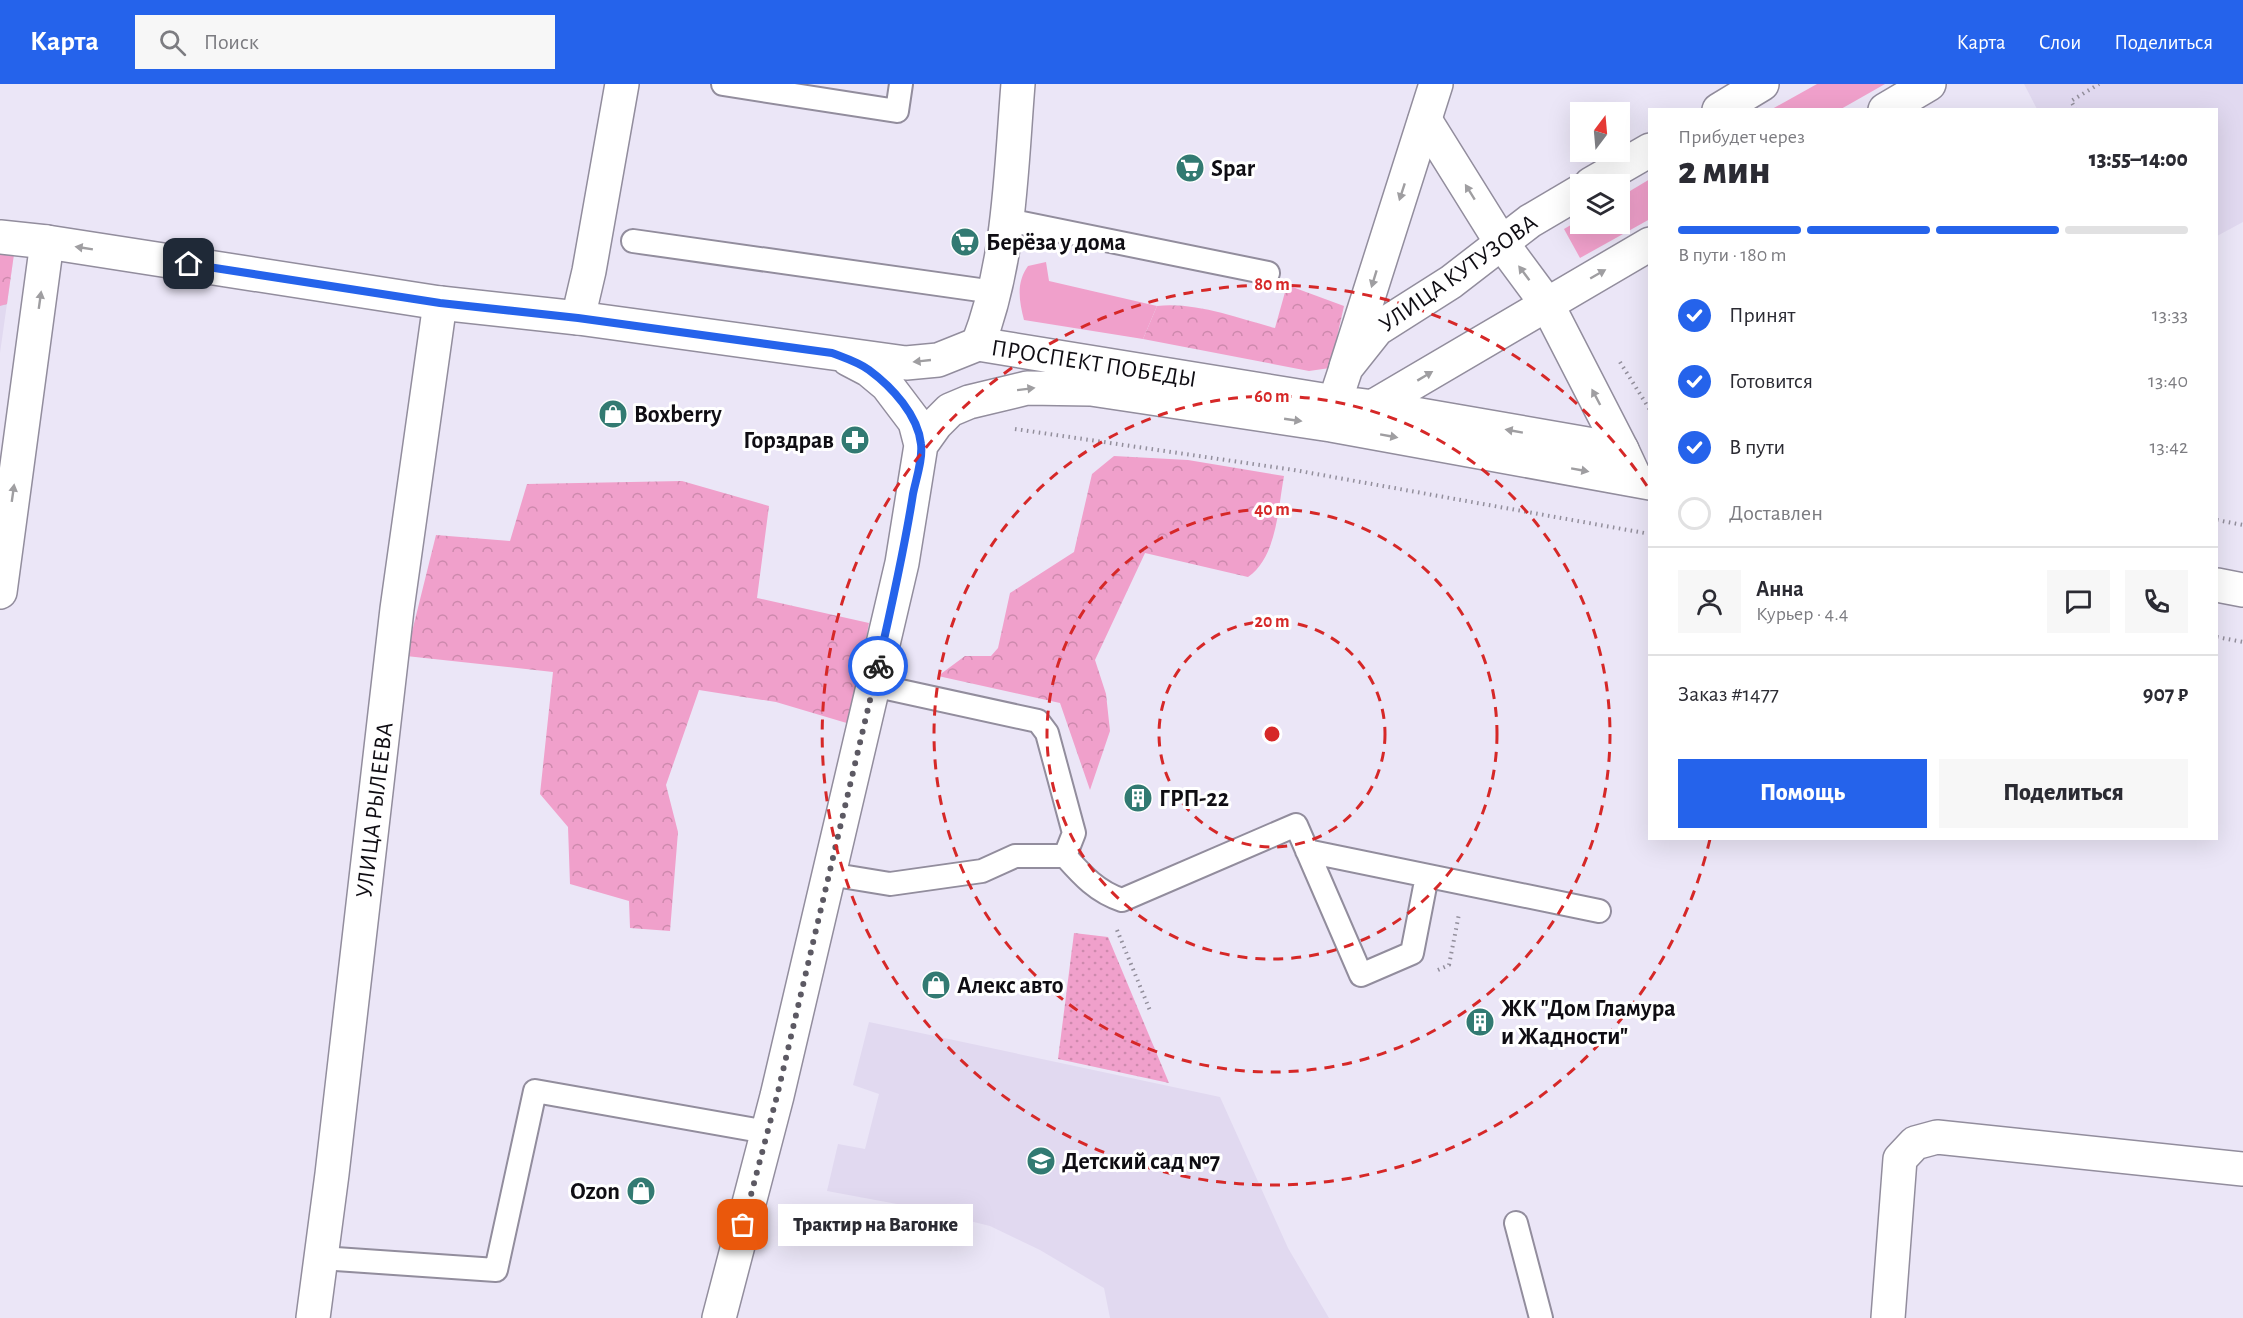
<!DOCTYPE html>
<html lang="ru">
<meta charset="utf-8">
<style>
body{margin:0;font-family:"Alegreya Sans",sans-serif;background:#f7f7f7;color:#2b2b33;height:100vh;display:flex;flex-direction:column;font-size:22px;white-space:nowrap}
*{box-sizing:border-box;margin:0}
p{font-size:20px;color:#7c7c81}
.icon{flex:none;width:33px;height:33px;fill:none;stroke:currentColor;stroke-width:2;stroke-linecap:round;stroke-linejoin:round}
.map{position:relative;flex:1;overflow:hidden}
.drawer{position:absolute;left:1648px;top:24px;width:570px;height:732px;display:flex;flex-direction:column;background:#fff;border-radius:0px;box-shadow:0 6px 24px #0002}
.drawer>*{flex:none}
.needle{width:39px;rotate:16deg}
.fabs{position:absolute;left:1570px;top:18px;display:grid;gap:12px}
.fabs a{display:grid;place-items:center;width:60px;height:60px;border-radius:0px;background:#fff;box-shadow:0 6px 24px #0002;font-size:30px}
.pin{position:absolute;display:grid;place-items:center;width:51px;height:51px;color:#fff;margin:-26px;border-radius:12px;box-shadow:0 3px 9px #0006}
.courier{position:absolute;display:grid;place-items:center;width:60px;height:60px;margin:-30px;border:4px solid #2563eb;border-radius:50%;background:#fff;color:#222;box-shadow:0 2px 8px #0007}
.bubble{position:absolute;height:42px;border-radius:0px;background:#fff;box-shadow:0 6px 24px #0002;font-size:20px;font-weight:800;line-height:42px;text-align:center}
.head em{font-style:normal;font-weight:800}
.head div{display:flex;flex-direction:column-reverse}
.head{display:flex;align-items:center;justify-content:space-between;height:102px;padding:0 30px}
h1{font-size:39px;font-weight:800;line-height:45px}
.bar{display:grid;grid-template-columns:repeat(4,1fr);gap:9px 6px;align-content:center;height:72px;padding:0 30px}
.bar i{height:8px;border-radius:4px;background:#e1e1e2}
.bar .selected{background:#2563eb}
.bar p{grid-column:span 4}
.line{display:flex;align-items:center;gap:15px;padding:0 30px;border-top:2px solid #e1e1e2}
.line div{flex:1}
.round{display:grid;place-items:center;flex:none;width:63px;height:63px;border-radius:0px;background:#f7f7f7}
ol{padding:0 30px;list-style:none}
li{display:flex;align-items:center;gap:18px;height:66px}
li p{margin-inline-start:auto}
li .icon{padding:6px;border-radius:50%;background:#2563eb;color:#fff;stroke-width:4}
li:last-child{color:#7c7c81}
li i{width:33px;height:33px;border:3px solid #e1e1e2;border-radius:50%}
.action{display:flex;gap:12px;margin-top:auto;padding:12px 30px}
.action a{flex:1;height:69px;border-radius:0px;background:#2563eb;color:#fff;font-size:24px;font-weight:800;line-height:69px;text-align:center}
.action a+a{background:#f7f7f7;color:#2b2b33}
header{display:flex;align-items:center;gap:36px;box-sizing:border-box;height:84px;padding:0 30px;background:#2563eb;color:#fff}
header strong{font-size:28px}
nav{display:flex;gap:33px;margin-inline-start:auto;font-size:21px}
.search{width:420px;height:54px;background:#f7f7f7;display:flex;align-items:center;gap:15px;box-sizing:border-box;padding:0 21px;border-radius:0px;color:#7c7c81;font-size:22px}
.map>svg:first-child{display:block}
.built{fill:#e1d9f0}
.grass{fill:#f0a0cb}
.forest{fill:url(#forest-crowns)}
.park{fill:url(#park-dots)}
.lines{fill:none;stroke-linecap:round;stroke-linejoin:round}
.lane-casing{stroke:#928d9d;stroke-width:26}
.street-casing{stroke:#928d9d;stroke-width:36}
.secondary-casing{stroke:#928d9d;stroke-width:36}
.primary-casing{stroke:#928d9d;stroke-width:36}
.path{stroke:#938f9c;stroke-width:4;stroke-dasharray:1.5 4.5;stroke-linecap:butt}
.lane{stroke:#fff;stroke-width:22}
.street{stroke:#fff;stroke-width:33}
.secondary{stroke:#fff;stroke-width:33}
.primary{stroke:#fff;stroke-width:33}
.oneway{fill:#9f9ea1}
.done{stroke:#5c5963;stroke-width:6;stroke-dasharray:0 10.8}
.route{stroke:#2563eb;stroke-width:8}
.ring{fill:none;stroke:#d62828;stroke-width:3;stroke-dasharray:10 8}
.labels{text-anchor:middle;stroke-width:6;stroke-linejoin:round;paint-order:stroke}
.poi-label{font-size:24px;font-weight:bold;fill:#0f0d13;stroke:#fff;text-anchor:start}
.street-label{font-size:24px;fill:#0f0d13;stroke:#fff}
.centre{fill:#d62828;stroke:#fff;stroke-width:3}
.ring-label{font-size:18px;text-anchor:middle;font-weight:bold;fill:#d62828;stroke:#fff;stroke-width:6;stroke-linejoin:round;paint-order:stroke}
</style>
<header>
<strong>Карта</strong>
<div class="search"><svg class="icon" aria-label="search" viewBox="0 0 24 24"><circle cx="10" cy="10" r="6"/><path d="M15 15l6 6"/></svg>Поиск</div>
<nav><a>Карта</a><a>Слои</a><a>Поделиться</a></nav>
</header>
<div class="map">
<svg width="2243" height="1234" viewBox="0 0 2243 1234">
<defs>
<pattern id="forest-crowns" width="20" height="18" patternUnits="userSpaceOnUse" patternTransform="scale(1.5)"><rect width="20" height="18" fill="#f0a0cb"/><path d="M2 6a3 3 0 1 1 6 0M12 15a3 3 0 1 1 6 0" fill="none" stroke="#cd89ad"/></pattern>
<pattern id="park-dots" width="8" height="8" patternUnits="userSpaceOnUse" patternTransform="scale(1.5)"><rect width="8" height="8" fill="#f0a0cb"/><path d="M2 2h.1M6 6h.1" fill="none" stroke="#cd89ad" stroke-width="1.8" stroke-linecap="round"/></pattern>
</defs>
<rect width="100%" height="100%" fill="#ebe6f7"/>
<path class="built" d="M2024,0H2243V138L2217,152V26L2037,25Z
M0,168L14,170L0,269Z
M869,938L1220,1013L1288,1164L1329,1234H1110L1104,1204L1040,1166L990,1142L913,1123L827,1107L838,1060L865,1065L879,1010L853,1001Z"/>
<path class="grass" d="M1817,0H1885L1841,25H1772Z
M1650,95V135L1580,174L1564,145L1581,135V140H1620V113Z
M1046,178L1049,197L1157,222L1143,255L1024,236C1019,216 1016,199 1028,182Z"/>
<path class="forest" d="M0,168L14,170L7,220L0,222Z
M1287,201L1344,222L1330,284L1309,287L1143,255L1157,222C1197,218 1236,234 1275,244Z
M1114,372L1188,376L1284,392C1278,424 1277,473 1248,493L1145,469L1095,576L1106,610L1110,647L1090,706L1060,619L938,592L965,572H991L998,564L1010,509L1074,468L1092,390Z
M682,397L769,422L757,514L869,539L850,640L776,618L699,606L666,701L678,748L670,847L630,844L629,817L570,800L568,743L540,710L553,588L406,572L436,451L510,457L527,400Z"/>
<path class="park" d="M1074,849L1108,853L1169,999L1058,975Z"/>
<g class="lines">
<g class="lane-casing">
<path id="lane" d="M723,0L897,27L901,0
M1007,136L1268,189
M633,157L994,208
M873,601L1038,637L1047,649L1074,749L1065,772
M1307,767L1599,827
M829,790L890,800L982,787L1015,772H1065C1082,791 1097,808 1122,816L1296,741L1361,891L1412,869L1427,792
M1516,1139L1541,1234
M321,1174L496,1186L535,1007L767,1048"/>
</g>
<g class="street-casing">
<path id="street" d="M1425,36L1501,158L1547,220L1622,366
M978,260C1010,178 1011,86 1018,0
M0,508L47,158
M313,1234L332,1090L397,525L440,219
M1888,1234L1900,1075L1915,1059L1937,1053L2243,1085"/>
</g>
<g class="secondary-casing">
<path id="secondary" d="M578,234L589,187L622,0
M1346,283L1436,0"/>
</g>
<g class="primary-casing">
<path id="primary" d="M1719,26L1762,0
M1885,26L1929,0
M1591,100L1650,66
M0,153L47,158L440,219L578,234L906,279L938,276L978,260L1335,318L1374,323L1622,366L1636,396
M1367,326L1650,160
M1331,340L1336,314L1346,284L1377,245L1451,198L1530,137L1581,107
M921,361L936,340L950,326L969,318L1027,304L1091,305L1331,341L1650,399
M2217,501L2243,506
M719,1234L777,1012L902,479L921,361L915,338L887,301L869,286L848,275"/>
</g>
<path class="path" d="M2076,26L2071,17L2099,0
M1620,278L1650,326
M1015,345L1294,386L1650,450
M2217,436L2243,441
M2217,553L2243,558
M1117,846L1151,929
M1438,886L1449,881L1459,830"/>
<use href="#lane" class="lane"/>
<use href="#street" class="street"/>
<use href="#secondary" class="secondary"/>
<use href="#primary" class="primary"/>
</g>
<defs><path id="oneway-solid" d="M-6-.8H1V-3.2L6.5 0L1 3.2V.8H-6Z" transform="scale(1.5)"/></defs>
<g class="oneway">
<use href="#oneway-solid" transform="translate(1402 108) rotate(108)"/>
<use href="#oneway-solid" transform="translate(1470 108) rotate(-122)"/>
<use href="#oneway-solid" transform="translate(84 164) rotate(-171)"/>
<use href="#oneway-solid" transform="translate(1524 189) rotate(-127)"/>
<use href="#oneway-solid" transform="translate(1598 190) rotate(-30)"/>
<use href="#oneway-solid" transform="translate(1374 195) rotate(107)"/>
<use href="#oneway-solid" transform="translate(40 216) rotate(-82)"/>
<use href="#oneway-solid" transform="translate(922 277) rotate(174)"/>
<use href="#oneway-solid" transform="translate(1425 292) rotate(-31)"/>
<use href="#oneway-solid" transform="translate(1026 305) rotate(-7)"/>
<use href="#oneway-solid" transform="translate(1596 313) rotate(-118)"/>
<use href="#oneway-solid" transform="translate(1293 336) rotate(8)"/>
<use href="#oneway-solid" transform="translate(1514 347) rotate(-170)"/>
<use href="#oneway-solid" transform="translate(1389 352) rotate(10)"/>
<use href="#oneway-solid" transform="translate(1580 386) rotate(10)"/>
<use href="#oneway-solid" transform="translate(13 409) rotate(-82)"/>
</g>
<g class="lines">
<path class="done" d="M743,1141L777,1012L878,582"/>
<path class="route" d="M189,180L440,219L578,234L832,269C845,274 858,278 869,286C892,303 918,331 921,360C923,375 916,395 913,410C904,468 891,525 878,582"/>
</g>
<g class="ring">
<circle cx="1272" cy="650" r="113"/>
<circle cx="1272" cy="650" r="225"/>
<circle cx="1272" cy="650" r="338"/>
<path d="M1710 755A450 450 0 1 1 1649 405"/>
</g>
<defs>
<g id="supermarket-disc" transform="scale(1.5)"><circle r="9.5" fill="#327a72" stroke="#fff"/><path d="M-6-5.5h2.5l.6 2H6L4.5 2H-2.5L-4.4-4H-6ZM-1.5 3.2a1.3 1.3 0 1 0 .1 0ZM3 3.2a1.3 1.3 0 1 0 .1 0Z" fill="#fff"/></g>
<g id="shop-disc" transform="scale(1.5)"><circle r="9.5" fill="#327a72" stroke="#fff"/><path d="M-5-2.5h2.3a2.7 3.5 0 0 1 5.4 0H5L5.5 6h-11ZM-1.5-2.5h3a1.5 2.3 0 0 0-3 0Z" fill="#fff"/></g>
<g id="pharmacy-disc" transform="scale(1.5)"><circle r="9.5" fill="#327a72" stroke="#fff"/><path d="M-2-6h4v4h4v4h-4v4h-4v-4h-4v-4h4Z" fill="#fff"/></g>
<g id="building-disc" transform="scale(1.5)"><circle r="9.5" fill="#327a72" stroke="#fff"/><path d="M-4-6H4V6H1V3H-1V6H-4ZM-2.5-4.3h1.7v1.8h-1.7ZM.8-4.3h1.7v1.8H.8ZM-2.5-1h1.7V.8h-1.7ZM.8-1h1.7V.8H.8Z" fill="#fff"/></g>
<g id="school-disc" transform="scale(1.5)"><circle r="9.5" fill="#327a72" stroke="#fff"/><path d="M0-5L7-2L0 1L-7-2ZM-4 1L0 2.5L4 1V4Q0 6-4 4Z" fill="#fff"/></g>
</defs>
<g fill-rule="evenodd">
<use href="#supermarket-disc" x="1190" y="84"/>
<use href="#supermarket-disc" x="965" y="158"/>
<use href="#shop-disc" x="613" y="330"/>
<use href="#pharmacy-disc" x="855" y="356"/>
<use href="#building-disc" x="1138" y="714"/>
<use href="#shop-disc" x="936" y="901"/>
<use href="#building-disc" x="1480" y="938"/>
<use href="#school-disc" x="1041" y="1077"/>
<use href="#shop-disc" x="641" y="1107"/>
</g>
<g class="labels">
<g class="poi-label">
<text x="1211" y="92">Spar</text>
<text x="986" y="166">Берёза у дома</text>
<text x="634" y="338">Boxberry</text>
<text x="834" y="364" text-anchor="end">Горздрав</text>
<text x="1159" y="722">ГРП-22</text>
<text x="957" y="909">Алекс авто</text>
<text x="1501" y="932">ЖК "Дом Гламура<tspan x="1501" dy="28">и Жадности"</tspan></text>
<text x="1062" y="1085">Детский сад №7</text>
<text x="620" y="1115" text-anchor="end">Ozon</text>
</g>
<g class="street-label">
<text transform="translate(1458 189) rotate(-35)" y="8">УЛИЦА КУТУЗОВА</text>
<text transform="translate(1094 279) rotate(9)" y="8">ПРОСПЕКТ ПОБЕДЫ</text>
<text transform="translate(374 726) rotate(-83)" y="8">УЛИЦА РЫЛЕЕВА</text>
</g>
</g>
<circle cx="1272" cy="650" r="9" class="centre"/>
<g class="ring-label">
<text x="1272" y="206">80 m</text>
<text x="1272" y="318">60 m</text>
<text x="1272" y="431">40 m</text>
<text x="1272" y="543">20 m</text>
</g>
</svg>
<div class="fabs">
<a><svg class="needle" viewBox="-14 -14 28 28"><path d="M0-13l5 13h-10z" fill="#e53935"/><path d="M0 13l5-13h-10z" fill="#7c7c81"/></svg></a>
<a><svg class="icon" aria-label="layers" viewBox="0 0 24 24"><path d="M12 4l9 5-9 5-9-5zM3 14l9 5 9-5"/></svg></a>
</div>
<div class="pin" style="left:743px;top:1141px;background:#ea580c"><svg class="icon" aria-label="bag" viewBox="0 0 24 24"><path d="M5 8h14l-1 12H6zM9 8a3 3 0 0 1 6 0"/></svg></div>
<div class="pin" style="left:189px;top:180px;background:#1f2937"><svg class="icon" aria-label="home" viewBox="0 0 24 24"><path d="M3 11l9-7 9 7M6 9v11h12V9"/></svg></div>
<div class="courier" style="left:878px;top:582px"><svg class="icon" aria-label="bike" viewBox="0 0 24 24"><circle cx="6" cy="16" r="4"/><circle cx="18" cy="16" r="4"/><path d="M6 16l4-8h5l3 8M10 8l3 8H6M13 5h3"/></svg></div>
<div class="bubble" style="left:778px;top:1120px;width:195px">Трактир на Вагонке</div>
<section class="drawer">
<div class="head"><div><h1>2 мин</h1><p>Прибудет через</p></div><em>13:55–14:00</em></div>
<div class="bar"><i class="selected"></i><i class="selected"></i><i class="selected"></i><i></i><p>В пути · 180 m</p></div>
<ol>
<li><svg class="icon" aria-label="check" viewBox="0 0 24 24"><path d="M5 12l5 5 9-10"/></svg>Принят<p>13:33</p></li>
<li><svg class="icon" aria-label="check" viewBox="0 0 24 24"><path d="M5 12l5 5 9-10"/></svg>Готовится<p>13:40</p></li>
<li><svg class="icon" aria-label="check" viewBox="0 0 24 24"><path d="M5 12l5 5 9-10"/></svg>В пути<p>13:42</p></li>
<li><i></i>Доставлен</li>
</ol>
<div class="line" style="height:108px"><a class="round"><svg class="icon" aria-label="person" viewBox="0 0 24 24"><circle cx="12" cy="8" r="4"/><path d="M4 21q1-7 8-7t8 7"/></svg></a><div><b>Анна</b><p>Курьер · 4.4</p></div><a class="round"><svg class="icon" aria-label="chat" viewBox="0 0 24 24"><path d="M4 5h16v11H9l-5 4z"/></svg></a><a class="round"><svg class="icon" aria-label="phone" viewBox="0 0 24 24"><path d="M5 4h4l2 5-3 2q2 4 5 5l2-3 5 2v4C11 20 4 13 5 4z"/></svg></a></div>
<div class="line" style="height:78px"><div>Заказ #1477</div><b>907 ₽</b></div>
<div class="action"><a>Помощь</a><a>Поделиться</a></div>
</section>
</div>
